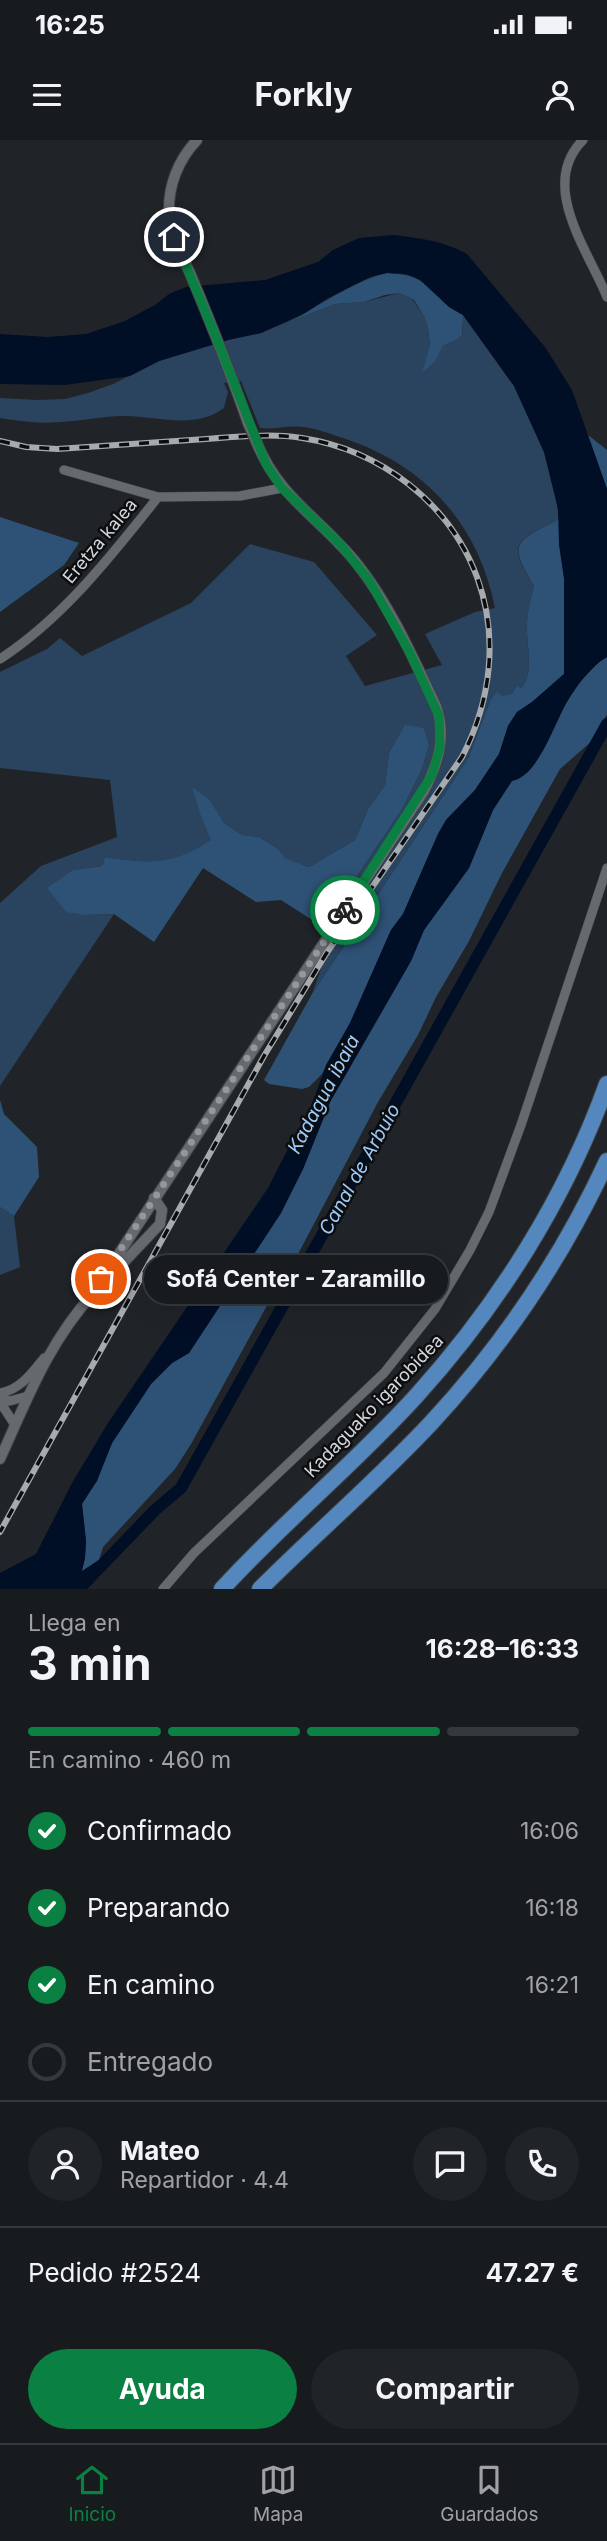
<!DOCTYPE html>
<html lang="es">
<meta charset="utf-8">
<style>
body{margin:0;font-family:Inter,sans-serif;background:#212427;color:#f1f3f6;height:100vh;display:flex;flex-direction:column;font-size:26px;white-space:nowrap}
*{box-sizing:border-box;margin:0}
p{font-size:23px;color:#9fa1a4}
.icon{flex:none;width:38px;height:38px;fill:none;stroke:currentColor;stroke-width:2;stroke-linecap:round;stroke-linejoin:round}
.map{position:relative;height:1449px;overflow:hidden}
.panel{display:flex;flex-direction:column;background:#181b1e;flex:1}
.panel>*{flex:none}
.pin{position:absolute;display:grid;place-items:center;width:60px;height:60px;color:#fff;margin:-30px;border:4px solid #fff;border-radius:50%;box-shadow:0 2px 7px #0007}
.courier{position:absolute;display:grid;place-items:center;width:70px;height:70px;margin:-35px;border:5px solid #0b8043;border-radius:50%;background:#fff;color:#222;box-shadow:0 2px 9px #0007}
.bubble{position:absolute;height:49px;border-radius:24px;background:#181b1e;box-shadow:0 7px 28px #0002,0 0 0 2px #36393c;font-size:23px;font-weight:700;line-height:49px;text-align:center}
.head em{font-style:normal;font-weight:700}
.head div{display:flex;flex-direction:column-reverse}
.head{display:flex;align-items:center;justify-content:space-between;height:119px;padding:0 28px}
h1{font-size:46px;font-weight:700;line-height:52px}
.bar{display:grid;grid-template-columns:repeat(4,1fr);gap:10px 7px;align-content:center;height:84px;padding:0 28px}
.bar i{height:9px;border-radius:5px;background:#36393c}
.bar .selected{background:#0b8043}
.bar p{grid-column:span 4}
.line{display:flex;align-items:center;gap:18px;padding:0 28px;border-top:2px solid #36393c}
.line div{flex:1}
.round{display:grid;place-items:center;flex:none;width:74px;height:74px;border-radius:37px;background:#212427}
ol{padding:0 28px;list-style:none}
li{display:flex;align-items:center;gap:21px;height:77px}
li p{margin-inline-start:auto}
li .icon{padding:7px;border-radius:50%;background:#0b8043;color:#fff;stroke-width:4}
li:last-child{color:#9fa1a4}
li i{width:38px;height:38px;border:4px solid #36393c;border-radius:50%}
.cta{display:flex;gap:14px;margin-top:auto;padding:14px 28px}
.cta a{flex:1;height:80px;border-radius:42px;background:#0b8043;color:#fff;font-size:28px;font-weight:700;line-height:80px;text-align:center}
.cta a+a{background:#212427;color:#f1f3f6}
.status{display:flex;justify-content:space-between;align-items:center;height:49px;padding:0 35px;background:#181b1e;direction:ltr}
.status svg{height:19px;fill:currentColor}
header{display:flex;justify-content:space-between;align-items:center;height:91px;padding:0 28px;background:#181b1e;font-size:32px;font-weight:700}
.menu{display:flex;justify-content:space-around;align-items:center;height:98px;border-top:2px solid #36393c;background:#181b1e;font-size:19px;color:#9fa1a4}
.menu a{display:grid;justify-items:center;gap:4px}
.menu .selected{color:#0b8043}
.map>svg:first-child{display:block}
.green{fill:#2a435e}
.forest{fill:#2e5276}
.water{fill:#000e26}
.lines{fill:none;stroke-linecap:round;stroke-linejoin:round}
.canal{stroke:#000e26;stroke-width:12}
.minor-casing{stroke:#3e4145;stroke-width:10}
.tertiary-casing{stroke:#3e4145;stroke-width:12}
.motorway-casing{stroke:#3e4145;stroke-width:18}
.minor{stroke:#656a6f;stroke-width:9}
.tertiary{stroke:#656a6f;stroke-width:10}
.motorway{stroke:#5387bd;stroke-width:16}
.rail-casing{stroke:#a7abae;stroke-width:6}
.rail{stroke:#0b0d0f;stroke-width:3.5;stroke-dasharray:10;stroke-linecap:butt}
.tertiary-bridge-casing{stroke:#3e4145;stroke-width:12;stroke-linecap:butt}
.tertiary-bridge{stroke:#656a6f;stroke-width:10}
.done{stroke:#94989b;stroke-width:7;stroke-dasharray:0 12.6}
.route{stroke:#0b8043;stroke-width:9}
.labels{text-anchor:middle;stroke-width:5;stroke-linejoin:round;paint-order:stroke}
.street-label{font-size:18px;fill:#d3d6d9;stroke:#0b0d0f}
.water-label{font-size:19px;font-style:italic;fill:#9ccafa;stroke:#0b0d0f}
</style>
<div class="status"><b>16:25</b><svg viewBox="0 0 49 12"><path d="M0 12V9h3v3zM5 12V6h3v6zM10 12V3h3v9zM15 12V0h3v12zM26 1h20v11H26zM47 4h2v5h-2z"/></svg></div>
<header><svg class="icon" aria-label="menu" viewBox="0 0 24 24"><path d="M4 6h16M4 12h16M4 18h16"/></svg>Forkly<svg class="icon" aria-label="person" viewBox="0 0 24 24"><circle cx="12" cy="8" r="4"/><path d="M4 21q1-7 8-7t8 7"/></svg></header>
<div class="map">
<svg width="607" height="1449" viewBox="0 0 607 1449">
<rect width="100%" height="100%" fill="#202428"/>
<path class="green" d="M431,150L449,167L463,175L514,246L544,312L555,348L559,379C517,402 505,400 534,446C531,457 527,473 527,484C526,504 535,534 521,550L517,545L512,554L490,561L469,617L312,854L333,795L323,787L402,669L422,629L429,605L424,588L405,586L389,613L385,645L368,669L355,700L309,727L284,718L277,708L259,697L242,695L224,683L210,660L201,676L212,700C173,725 149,724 105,717L102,726L73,730L85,775L114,774L0,946V763L41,726L117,697L110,640L0,628V532L47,509L60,498L82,516L191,463L250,404L314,422L377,495L346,516L365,546L442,525L425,494L475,472L495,468C478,383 425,325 343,298C330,294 316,288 302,287C288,285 274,290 260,288L241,241L224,243L228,252L224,268C195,290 158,276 124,276C103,276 81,281 59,282C40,284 20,281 0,278V258L38,260L65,259L88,253L113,244L159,221L228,200L261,193L335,164L364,162L399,153L413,160L424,176L428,188L430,205L423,232L435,222L443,206L458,199L462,195L463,184Z
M0,1067L14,1076L20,1127L0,1135Z"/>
<path class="forest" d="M386,133C398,134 409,134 419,140C437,150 443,167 463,175L462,195L458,199L443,206L435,222L422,233L430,205L428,188L424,176L414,160L399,153L385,155L364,162L335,164L261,193C276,186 293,181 307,172C332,157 357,141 386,133Z
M588,295L607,310V349Z
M0,377L79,403L64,425L0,472Z
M559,379V404L564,438V534L532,562L517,572L508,586L499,614L475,650L446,680L438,694L403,774L391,790L350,883L322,934L309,947L302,949L269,944L264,940L312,854L469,617L490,561L497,552L502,556L512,554L517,545L521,549C535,534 526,504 527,484C527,473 531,457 534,446C506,400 517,402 559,379Z
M607,517V574L593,600L560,629L502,733L469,801L436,857L418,895L378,962L297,1116L281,1140L191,1304L175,1329L103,1407L99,1420L81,1432L85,1418L86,1401L82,1364L104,1323L112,1303L151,1244L172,1223L189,1213L281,1073L303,1029L330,962L411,821L424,790L469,728L493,670L512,640L548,601L566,563L580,542L599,522Z
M405,585L424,588L429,605L422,629L402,669L323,787L281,760L256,762L203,728L154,802L114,774L85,775L66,772L47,748L73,730L102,726L105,717C149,724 173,725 211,700L201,676L192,647L210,660L224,683L242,695L259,697L277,708L285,718L309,727L355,700L368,669L385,645L389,613Z
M0,960L4,974L37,1007L39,1037L14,1076L0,1067Z"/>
<path class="water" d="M394,95C419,98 444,101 467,114L545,207L572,250L607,349V517C590,527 577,545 567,562C554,583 539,636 512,641L493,670L469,728L424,790L411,821L330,962L303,1029L281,1073L189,1213L172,1223L151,1244L112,1303L97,1341L82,1364L86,1401L85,1418L82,1431L99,1420L108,1425L83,1449H0V1433L36,1414L72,1343L108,1283L268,1048L294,997L307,978L326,925L350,883L391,790L403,774L438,694L446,680L475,650L499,614L508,586L517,572L532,562L564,534V438L559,404L558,369L544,312L514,246L463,175L449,167L420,140L406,134L387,133L370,137L326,159L305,173L261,193L228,200L159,221L130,236L65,245L0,244V194L48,197L86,194L125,181L155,165L169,154L186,147L265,140L318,122L333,110L359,98Z"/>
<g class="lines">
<path class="canal" d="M79,1449L155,1370L181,1348L607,584"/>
<g class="minor-casing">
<path id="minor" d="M583,0C538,45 588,110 607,157
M64,330L158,357L240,356L282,348
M0,519C64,477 111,416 158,357
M0,1253C20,1250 32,1233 44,1218
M0,1259L10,1261L28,1256
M0,1262L15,1285
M163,1449L194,1413L384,1233L435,1169L470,1110L489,1072L521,985L607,728"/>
</g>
<g class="tertiary-casing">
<path id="tertiary" d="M197,0C178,20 168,46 169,73C169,96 184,118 192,138C212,186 231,234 248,283
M107,1140L160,1084L162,1070L154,1058
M89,1159L424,651C438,624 447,596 436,566C413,518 391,467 358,425C322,379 279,359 256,301
M0,1319C26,1262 49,1201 93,1154"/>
</g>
<g class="motorway-casing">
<path id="motorway" d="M222,1449C284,1381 356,1323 418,1254C499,1164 566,1058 607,944
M260,1449C316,1393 378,1340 432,1282C503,1205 563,1116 607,1021"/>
</g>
<use href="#minor" class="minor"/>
<use href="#tertiary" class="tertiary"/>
<use href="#motorway" class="motorway"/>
<g class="rail-casing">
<path id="rail" d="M0,301L26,307L57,309C107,306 156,302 206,299C237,297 270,293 302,298C380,310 449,362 477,437C499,497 491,561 462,617L326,814L264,916L0,1392"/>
</g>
<use href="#rail" class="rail"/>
<g class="tertiary-bridge-casing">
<path id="tertiary-bridge" d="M248,283L256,301"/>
</g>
<use href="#tertiary-bridge" class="tertiary-bridge"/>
</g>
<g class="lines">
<path class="done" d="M101,1139L345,770"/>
<path class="route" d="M174,97L214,192L266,324L282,348L340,404L369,440L409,511L439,576L440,607L432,635L345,770"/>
</g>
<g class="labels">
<g class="street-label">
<text transform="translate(100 401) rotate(-50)" y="6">Eretza kalea</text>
<text transform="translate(374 1266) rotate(-46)" y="6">Kadaguako igarobidea</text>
</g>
<g class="water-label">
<text transform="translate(323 954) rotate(-62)" y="7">Kadagua ibaia</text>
<text transform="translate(359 1029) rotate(-61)" y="7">Canal de Arbuio</text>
</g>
</g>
</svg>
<div class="pin" style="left:101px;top:1139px;background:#ea580c"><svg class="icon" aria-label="bag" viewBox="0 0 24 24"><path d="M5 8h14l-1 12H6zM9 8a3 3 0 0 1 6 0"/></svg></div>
<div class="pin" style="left:174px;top:97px;background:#1f2937"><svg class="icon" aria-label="home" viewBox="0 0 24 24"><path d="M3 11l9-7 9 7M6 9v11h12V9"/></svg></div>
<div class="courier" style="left:345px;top:770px"><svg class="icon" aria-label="bike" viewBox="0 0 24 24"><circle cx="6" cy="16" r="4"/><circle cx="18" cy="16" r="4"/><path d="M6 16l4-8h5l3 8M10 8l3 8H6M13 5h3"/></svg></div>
<div class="bubble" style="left:144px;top:1115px;width:304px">Sofá Center - Zaramillo</div>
</div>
<section class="panel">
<div class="head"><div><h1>3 min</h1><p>Llega en</p></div><em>16:28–16:33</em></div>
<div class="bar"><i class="selected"></i><i class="selected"></i><i class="selected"></i><i></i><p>En camino · 460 m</p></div>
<ol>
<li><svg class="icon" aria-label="check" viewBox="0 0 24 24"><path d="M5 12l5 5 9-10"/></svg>Confirmado<p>16:06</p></li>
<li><svg class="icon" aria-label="check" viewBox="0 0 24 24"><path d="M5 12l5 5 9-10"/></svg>Preparando<p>16:18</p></li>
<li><svg class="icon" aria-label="check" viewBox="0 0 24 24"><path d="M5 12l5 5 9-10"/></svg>En camino<p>16:21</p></li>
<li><i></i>Entregado</li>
</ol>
<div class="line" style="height:126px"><a class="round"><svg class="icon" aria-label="person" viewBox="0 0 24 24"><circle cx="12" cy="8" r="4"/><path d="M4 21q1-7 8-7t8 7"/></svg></a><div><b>Mateo</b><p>Repartidor · 4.4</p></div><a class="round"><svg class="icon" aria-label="chat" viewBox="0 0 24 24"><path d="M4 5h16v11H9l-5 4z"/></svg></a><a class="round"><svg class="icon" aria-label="phone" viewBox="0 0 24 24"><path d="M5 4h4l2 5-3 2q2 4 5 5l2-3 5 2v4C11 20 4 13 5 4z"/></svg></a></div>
<div class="line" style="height:91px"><div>Pedido #2524</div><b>47.27 €</b></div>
<div class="cta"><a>Ayuda</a><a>Compartir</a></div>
</section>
<nav class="menu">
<a class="selected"><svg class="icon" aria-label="home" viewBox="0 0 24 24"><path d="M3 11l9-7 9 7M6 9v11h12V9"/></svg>Inicio</a>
<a><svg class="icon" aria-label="map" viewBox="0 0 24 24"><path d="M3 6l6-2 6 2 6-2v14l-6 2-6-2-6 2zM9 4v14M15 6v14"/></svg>Mapa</a>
<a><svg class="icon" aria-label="saved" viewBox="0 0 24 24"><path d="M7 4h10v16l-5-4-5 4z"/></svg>Guardados</a>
</nav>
